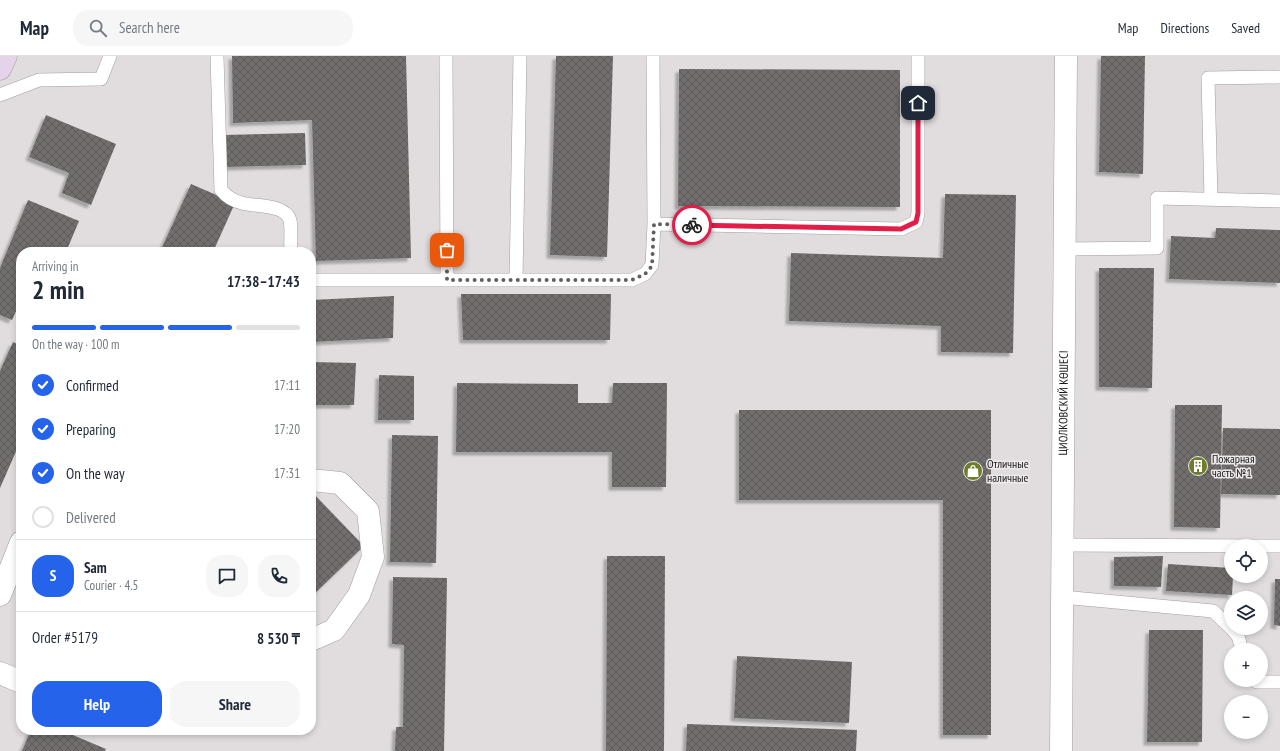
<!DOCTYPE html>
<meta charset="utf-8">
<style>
body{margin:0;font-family:"PT Sans Narrow",sans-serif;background:#f6f6f7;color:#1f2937;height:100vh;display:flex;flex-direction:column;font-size:15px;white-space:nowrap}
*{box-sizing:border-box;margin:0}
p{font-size:13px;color:#747a83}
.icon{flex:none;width:22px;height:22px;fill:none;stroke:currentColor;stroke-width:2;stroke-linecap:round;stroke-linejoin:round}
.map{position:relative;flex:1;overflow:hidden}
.panel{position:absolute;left:16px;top:191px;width:300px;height:488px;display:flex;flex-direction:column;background:#fff;border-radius:16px;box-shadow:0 2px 6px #0003}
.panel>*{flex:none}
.controls{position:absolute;left:1224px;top:483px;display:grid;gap:8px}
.controls a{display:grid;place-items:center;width:44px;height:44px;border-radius:50%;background:#fff;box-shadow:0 2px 6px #0003;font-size:20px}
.pin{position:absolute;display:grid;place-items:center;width:34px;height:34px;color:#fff;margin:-17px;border-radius:8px;box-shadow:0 2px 6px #0006}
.courier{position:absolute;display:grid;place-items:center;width:40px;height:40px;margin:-20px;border:3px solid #e11d48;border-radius:50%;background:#fff;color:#222;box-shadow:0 1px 5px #0007}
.overview em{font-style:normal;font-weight:800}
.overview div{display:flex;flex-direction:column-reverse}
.overview{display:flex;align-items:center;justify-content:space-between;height:68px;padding:0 16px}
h1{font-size:26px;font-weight:800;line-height:30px}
.bar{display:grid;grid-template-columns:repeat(4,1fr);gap:6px 4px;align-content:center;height:48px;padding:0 16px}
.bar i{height:5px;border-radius:3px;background:#e0e1e3}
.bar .selected{background:#2563eb}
.bar p{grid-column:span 4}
.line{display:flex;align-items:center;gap:10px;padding:0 16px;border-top:1px solid #e0e1e3}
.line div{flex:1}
.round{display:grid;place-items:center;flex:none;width:42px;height:42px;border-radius:16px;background:#f6f6f7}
ol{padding:0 16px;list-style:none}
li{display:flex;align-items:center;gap:12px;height:44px}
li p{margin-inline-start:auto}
li .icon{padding:4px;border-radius:50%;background:#2563eb;color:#fff;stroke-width:4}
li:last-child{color:#747a83}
li i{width:22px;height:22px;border:2px solid #e0e1e3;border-radius:50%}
.action{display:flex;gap:8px;margin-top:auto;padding:8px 16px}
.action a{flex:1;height:46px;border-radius:16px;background:#2563eb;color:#fff;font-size:16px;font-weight:800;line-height:46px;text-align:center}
.action a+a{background:#f6f6f7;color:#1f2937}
header{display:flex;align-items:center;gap:24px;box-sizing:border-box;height:56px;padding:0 20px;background:#fff;border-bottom:1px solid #e0e1e3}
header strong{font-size:19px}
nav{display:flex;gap:22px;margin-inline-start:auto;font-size:14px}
.search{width:280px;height:36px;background:#f6f6f7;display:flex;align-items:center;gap:10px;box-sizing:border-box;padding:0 14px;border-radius:16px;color:#747a83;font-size:15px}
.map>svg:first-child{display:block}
.building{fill:url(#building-cross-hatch);filter:url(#shadow)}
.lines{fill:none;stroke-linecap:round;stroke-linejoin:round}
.service-casing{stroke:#a29ea0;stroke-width:14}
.minor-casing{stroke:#a29ea0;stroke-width:23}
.tertiary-casing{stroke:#a29ea0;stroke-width:23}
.secondary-casing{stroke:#a29ea0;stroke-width:23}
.service{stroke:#fff;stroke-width:13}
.minor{stroke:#fff;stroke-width:22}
.tertiary{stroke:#fff;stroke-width:22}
.secondary{stroke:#e5d3ea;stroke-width:22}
.done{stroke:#615e60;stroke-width:4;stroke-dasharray:0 7.2}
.route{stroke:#e11d48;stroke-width:5}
.labels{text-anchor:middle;stroke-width:3;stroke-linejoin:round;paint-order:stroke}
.street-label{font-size:12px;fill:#1c1a1b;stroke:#eeeaec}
.poi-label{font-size:12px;fill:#1c1a1b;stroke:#eeeaec;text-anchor:start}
</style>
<header>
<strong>Map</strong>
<div class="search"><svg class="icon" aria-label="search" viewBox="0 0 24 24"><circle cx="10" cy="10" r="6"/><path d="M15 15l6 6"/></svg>Search here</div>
<nav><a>Map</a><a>Directions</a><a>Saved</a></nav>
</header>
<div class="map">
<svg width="1280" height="695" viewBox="0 0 1280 695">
<defs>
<pattern id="building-cross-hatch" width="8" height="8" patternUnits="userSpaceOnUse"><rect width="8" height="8" fill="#726e6e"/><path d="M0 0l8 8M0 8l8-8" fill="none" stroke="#5d5a5a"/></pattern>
<filter id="shadow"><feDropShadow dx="-3.5" dy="3.5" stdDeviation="1" flood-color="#0004"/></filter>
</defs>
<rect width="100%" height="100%" fill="#e1dddf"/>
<path class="building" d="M232,0H406L411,202L316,205L312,64L233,67Z
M556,0H613L607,201L550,199Z
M1101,0H1145L1143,118L1099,116Z
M679,13L900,14V151L678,150Z
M46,59L116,88L91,149L62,137L69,117L29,101Z
M305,77L306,109L225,111L224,79Z
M191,128L235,147L213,196H160Z
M945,138L1016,139L1013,297L941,296V270L789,265L791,197L943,202Z
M28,144L79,165L66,196H21V244L12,264L0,259V212Z
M1216,172L1280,174V227L1169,223L1171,180L1215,182Z
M1099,212H1154L1152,332L1099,331Z
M461,238H611L610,284H463Z
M394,240L393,282L311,286V244Z
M13,286L21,290V384L0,432V315Z
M311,306L356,307L354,349H311Z
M379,319L414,320V364H378Z
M457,327L578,328V347H612L613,327H667L666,431H612V396H456Z
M1175,349H1222L1220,472L1174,471Z
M739,354H991V679H943V444H739Z
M1223,372L1280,373V439L1221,438Z
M392,379L438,380L436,507L390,506Z
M311,435L364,490L311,541Z
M607,500H665L664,695H606Z
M1163,500L1161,531L1114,530V501Z
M1168,508L1231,512V520H1233L1232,539L1166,535Z
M393,521L447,522L444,695H395L396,671H403L404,589L392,588Z
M1275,523H1280V570L1274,569Z
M1149,574H1203L1202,686H1147Z
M737,600L852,606L849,667L734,662Z
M687,668L857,674L856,695H686Z
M31,674H61L106,693L105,695H22Z"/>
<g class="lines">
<g class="service-casing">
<path id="service" d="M217,0L221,134C227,141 233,145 242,147C256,151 285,148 290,164C292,174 290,186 291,196
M446,0L447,224
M653,0L654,168L901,173L916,166L918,157V0
M0,39L39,24L101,23L110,0
M1211,143L1208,22L1280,21
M1065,193L1157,192V142L1280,145
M311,224H632L645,218L652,209L654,168
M516,224L520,0
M1063,489L1261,490
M1261,490H1280
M1062,541L1213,555L1231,572
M1231,572L1238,580L1242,594
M1254,624L1257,626H1280"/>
</g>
<g class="minor-casing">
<path id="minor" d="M311,424L340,427L368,455L373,501L359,539L334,574L311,584
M0,539L21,486
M0,617L19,625L21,624"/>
</g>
<g class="tertiary-casing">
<g id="tertiary">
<path id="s1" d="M1061,695L1066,0"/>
</g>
</g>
<g class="secondary-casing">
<path id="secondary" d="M0,13L6,0"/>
</g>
<use href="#service" class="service"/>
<use href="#minor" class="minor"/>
<use href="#tertiary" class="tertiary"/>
<use href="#secondary" class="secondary"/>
</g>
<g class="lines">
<path class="done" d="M447,194V224H632L645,218L652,210L654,168L692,169"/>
<path class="route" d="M692,169L901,173L916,166L918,157V47"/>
</g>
<defs>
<g id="building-disc" transform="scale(1)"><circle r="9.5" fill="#6e7d2b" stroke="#eeeaec"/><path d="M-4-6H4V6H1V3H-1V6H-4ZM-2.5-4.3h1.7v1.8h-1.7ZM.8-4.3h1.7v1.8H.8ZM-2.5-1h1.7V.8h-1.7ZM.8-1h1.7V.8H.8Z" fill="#fff"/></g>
<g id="shop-disc" transform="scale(1)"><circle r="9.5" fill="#6e7d2b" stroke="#eeeaec"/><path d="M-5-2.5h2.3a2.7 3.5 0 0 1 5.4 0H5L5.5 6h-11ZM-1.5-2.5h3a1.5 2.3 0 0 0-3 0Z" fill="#fff"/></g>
</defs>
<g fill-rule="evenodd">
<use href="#building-disc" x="1198" y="410"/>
<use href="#shop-disc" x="973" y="415"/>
</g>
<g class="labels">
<g class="street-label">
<text dy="4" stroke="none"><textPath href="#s1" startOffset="348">ЦИОЛКОВСКИЙ КӨШЕСІ</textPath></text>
</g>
<g class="poi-label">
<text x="1212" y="407">Пожарная<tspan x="1212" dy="14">часть №1</tspan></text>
<text x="987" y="412">Отличные<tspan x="987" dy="14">наличные</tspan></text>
</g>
</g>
</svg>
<div class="controls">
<a><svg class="icon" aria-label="locate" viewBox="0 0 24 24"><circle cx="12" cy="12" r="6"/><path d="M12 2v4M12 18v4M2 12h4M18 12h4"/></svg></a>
<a><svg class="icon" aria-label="layers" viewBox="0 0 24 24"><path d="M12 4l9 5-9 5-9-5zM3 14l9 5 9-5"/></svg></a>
<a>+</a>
<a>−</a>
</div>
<div class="pin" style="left:447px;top:194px;background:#ea580c"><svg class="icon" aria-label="bag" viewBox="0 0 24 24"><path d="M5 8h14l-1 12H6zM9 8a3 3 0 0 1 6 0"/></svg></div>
<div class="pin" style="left:918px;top:47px;background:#1f2937"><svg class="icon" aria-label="home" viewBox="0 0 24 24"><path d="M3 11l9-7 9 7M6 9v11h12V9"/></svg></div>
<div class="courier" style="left:692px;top:169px"><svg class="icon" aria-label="bike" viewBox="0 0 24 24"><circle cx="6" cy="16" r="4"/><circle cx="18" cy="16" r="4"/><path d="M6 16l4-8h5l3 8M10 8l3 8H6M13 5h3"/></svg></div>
<section class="panel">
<div class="overview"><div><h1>2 min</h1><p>Arriving in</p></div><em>17:38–17:43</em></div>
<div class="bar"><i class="selected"></i><i class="selected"></i><i class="selected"></i><i></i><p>On the way · 100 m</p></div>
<ol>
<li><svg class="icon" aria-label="check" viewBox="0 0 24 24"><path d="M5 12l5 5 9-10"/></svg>Confirmed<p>17:11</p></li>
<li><svg class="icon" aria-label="check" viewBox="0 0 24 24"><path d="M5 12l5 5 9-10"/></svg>Preparing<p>17:20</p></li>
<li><svg class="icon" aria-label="check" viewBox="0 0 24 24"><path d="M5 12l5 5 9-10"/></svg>On the way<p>17:31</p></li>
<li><i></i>Delivered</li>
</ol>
<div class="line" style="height:72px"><b class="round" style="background:#2563eb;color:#fff">S</b><div><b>Sam</b><p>Courier · 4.5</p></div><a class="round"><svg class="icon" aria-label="chat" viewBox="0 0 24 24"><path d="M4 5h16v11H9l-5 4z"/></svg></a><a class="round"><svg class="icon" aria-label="phone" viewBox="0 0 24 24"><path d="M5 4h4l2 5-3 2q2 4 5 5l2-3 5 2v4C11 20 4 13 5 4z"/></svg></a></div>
<div class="line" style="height:52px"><div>Order #5179</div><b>8 530 ₸</b></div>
<div class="action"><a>Help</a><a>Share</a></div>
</section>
</div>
